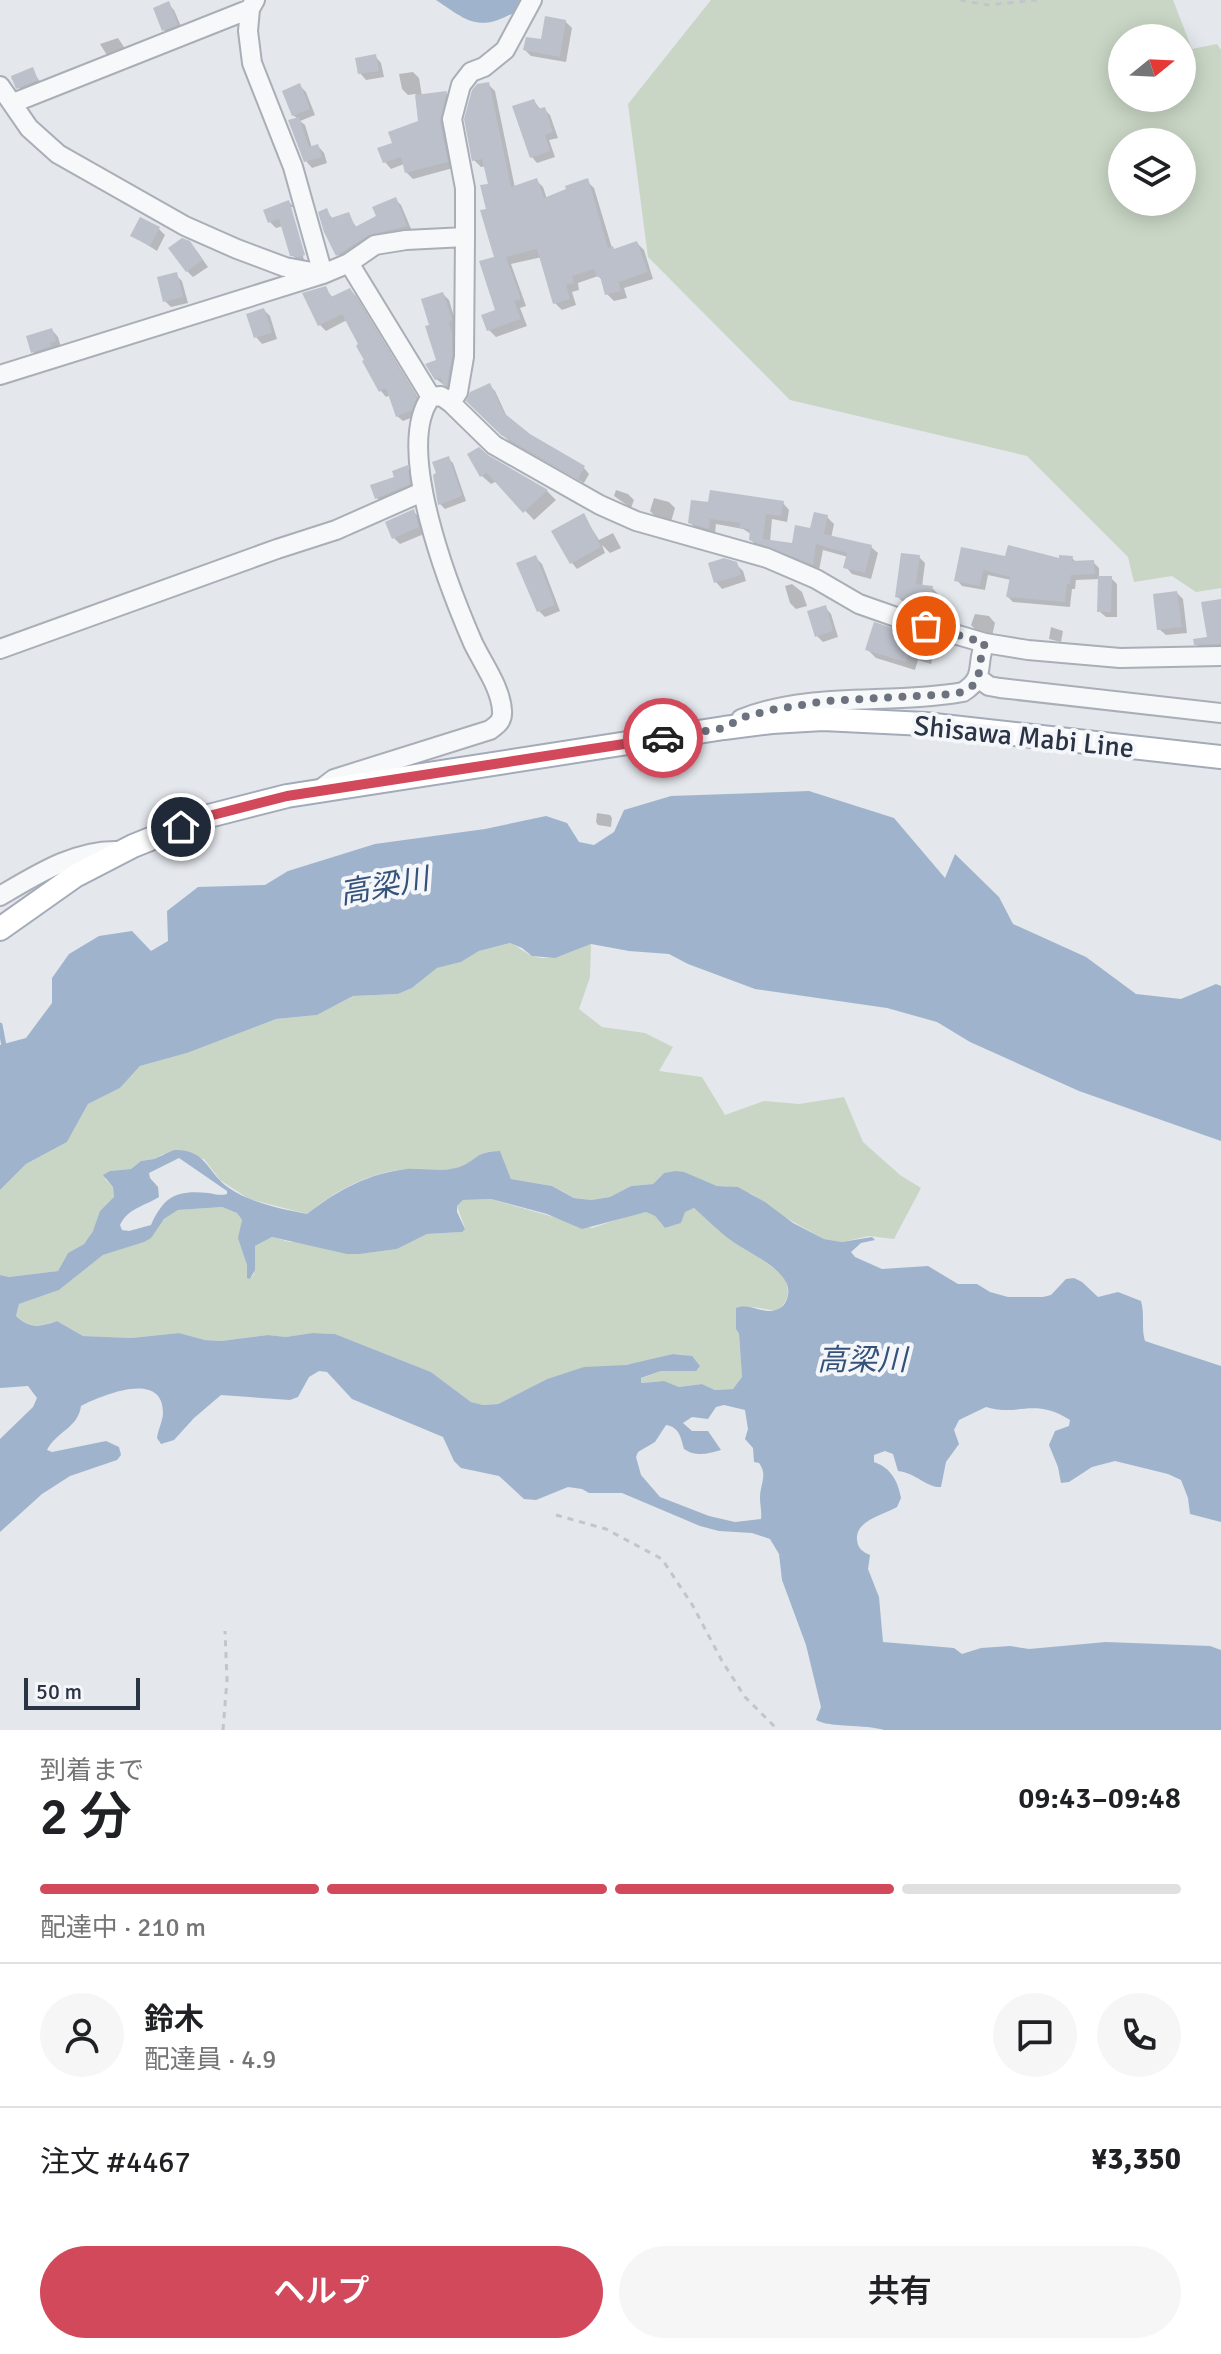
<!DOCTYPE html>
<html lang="ja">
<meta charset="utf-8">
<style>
body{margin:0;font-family:Signika,"Noto Sans JP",sans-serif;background:#f6f6f6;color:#202124;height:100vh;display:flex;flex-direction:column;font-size:30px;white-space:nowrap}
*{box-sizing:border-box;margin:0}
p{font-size:26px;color:#757577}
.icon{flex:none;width:44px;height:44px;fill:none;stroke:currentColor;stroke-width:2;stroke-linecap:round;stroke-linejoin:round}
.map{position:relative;height:1730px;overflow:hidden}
.side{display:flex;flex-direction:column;background:#fff;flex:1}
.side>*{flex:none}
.needle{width:52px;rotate:72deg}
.buttons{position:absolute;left:1108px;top:24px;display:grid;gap:16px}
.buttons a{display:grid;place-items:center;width:88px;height:88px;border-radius:50%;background:#fff;box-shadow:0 4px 20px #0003;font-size:40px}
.scale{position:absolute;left:24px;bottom:20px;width:116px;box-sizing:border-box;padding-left:8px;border:4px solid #2b3445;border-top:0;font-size:22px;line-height:28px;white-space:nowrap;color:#2b3445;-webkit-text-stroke:6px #f4f6f9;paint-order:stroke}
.pin{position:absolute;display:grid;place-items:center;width:68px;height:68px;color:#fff;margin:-34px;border:4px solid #fff;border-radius:50%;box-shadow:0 2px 8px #0007}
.courier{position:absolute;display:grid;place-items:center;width:80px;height:80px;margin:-40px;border:6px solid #d1495b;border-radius:50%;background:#fff;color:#222;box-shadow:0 2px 10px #0007}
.overview em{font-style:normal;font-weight:600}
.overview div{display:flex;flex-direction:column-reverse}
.overview{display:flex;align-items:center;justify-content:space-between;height:136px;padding:0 40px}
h1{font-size:52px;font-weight:600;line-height:60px}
.bar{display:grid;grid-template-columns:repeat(4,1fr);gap:12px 8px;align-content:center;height:96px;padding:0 40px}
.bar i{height:10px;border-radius:6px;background:#e0e0e0}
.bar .selected{background:#d1495b}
.bar p{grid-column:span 4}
.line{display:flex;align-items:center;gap:20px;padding:0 40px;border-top:2px solid #e0e0e0}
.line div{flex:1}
.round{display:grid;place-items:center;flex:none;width:84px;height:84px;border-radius:42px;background:#f6f6f6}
.primary-button{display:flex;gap:16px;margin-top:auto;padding:16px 40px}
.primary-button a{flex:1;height:92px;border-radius:48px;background:#d1495b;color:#fff;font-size:32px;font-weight:600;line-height:92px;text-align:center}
.primary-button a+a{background:#f6f6f6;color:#202124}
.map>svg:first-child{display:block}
.green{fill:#c9d6c5;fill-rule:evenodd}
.water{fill:#9fb4cc;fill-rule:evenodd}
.shadow{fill:#0003}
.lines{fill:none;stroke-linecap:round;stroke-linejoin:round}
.stream{stroke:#9fb4cc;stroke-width:5}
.building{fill:#bbc0ca}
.minor-casing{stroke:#a9aeb7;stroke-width:22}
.major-casing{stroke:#a3abb8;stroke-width:26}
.path{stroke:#c2c5cb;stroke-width:3;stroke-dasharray:6 6;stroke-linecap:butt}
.minor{stroke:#f7f8fa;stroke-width:18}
.major{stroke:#fff;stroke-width:22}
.done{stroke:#6c737f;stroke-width:8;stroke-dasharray:0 14.4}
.route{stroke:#d1495b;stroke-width:10}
.labels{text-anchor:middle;stroke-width:8;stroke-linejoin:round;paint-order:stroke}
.street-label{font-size:28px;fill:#2b3445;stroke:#f4f6f9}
.water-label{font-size:30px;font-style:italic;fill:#34527a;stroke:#f4f6f9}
</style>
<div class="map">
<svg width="1221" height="1730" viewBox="0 0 1221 1730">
<rect width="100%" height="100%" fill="#e4e7ec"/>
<path class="green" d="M711,0H1173L1192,49L1217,44L1221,50V588L1196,592L1172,576L1134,582L1128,557L1027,456L790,400L648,257L628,104ZM1122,38H1182V98H1122ZM1122,142H1182V202H1122Z
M510,943C518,946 526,954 533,956C552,963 573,950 591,944L590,977L579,1009L602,1027L645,1033L673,1047L659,1071L702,1077L725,1115L764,1101L799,1104L844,1097L863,1142L900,1175L921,1188L894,1239L869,1236L842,1242L824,1239L779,1214L752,1194L726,1186H717L695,1177L664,1173L653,1184L631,1186L610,1197L591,1200L575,1198L552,1186L511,1179L500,1151C473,1150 475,1165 454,1169C440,1171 425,1168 410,1169C371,1171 336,1190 307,1214L249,1199L220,1180L204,1159L163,1154L154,1159L141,1161L131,1169L110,1171L105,1179L113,1187L114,1197L93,1231L84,1244L68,1253L58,1271L9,1277L0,1275V1190L26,1164L67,1142L88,1104L120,1088L140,1066L187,1053L276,1019L317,1015L353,996L398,994L412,988L437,968L461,962L479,951Z
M491,1199L592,1228L631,1215L646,1212L655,1216L665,1228L681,1223L684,1212L694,1208L784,1276C790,1292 790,1300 777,1311L754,1307L736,1308V1329L739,1334L742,1377L734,1389L715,1390L702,1384L679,1387L663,1381L641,1383L640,1379L661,1371H695L685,1355L673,1354L639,1363L563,1374L547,1379L498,1404L483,1405L471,1402L431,1372L335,1334L312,1333L286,1337L268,1335L221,1341L205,1340L179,1333L131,1338L83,1336L57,1321C40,1326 30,1329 16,1316L19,1304L59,1290L103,1255L143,1242L164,1219L178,1210L222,1207L237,1213L242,1220L239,1238L247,1265V1277L250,1279L254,1274L255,1246L272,1237L290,1242H302L360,1254L397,1249L427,1234L462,1232L465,1228L457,1206L463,1200Z"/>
<path class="water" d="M436,0H527C522,10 517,12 507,16C476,32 462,17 436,0Z
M809,791L894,818L945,878L955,854L999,897L1013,924L1086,957L1136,994L1181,999L1216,984L1221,986V1141L1079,1091L970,1042L937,1022L887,1008L755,989L688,964L669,954L629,951L591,944L555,958L532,956L522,948L510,943L479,951L461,962L437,968L412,988L398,994L353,996L317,1015L276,1019L187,1053L140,1066L120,1088L88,1104L67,1142L26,1164L0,1190V1045L26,1038L52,1003V978L69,954L99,936L132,931L151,951L168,941L167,911L198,887L265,885L288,871L375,844L485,829L546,816L567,823L579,842L594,845L614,832L624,810L671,796Z
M174,1150C207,1149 207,1173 229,1188C251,1203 281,1209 307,1214C336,1191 369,1173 407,1169C423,1168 440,1172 456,1168C476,1163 473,1151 500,1151L511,1179L552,1186L574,1198L591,1200L610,1197L631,1186L653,1184L664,1173L676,1171L684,1172L717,1186L738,1187L765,1202L793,1223L824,1239L842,1242L872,1237L875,1240L861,1243L851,1252L855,1257L882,1269L928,1266L958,1284H977L990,1292L1008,1297H1043L1051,1295L1066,1279L1074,1278L1082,1282L1098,1297L1118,1292L1141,1301C1145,1315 1141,1329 1145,1341L1221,1366V1522L1190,1514L1188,1498L1181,1480L1168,1474L1115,1461L1092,1467L1069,1482L1061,1483L1058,1467L1049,1445L1055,1431L1069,1426L1070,1420C1033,1397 1020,1417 986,1407L959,1420L954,1430L959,1444L946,1462L941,1487C927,1488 916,1473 898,1471L893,1454L885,1451L874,1455V1462C891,1468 898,1481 901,1498L897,1507C884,1515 855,1520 857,1540C858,1549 863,1552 870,1555L868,1569L879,1597L883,1642L954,1648L962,1654L981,1648L1010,1646L1029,1649L1106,1642L1210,1646L1221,1650V1730H884C865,1724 830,1728 816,1720L821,1707L806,1645L782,1580L779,1554L770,1539L752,1533L719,1531L700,1526L622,1493H589L582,1489L568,1487L536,1500L524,1499L499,1476L461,1468L454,1461L443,1437L352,1399L327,1372L319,1371L309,1377L298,1397L290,1400L221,1395L194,1418L174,1440L161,1444L157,1438C158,1430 163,1420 163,1413C163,1369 101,1396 81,1406C78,1428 57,1431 47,1450L52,1452L106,1441L119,1447L121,1455L117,1460L70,1476L42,1494L0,1532V1439L33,1407L37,1398L28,1386L0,1388V1275L9,1277L58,1271L68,1253L84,1244L93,1231L100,1211L114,1197L113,1187L103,1175L110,1171L131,1169L141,1161L154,1159ZM179,1158L227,1191V1194C220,1196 215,1194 208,1193C175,1190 164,1197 151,1225L129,1231L122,1230L120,1225C128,1208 145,1206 159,1197L158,1187L150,1178L149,1173ZM491,1199L547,1214L582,1229L646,1212L655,1216L665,1228L681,1223L685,1212L694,1208C707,1219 718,1231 732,1241C748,1253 793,1271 788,1295C787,1301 784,1307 778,1309C764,1316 751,1302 736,1308V1329L739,1334L742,1377L733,1389L715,1390L702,1384L679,1387L664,1381L641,1383V1378L661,1371H696L700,1366L692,1356L673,1354L626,1365L584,1367L547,1379L498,1404L483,1405L471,1402L431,1372L335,1334L312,1333L286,1337L268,1335L221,1341L205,1340L179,1333L131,1338L83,1336L57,1321C40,1327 30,1329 16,1316L19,1304L59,1290L103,1255L144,1242L151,1238L164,1219L178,1210L222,1207L237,1213L242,1220L238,1238L247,1265V1278L250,1279L255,1270V1246L272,1237L347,1254H360L397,1249L427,1234L462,1232L465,1229L457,1212V1206L463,1200ZM724,1405L745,1410L748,1429L745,1439L753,1448L754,1462L759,1463C768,1475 760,1484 760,1498C760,1505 762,1511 761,1519L735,1522L709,1516L660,1497L641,1475L636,1457L638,1452L655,1442L666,1425C680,1427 681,1439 684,1449C695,1457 708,1454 721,1450L708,1431H692L683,1423L692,1417L708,1419L716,1407Z"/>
<path class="shadow" d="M168,4L174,10L183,31L170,36L164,30Z
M565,21L572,28L566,62L531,56L525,50L542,41Z
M118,38L128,53L110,60L100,44Z
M375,56L381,63L384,77L366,80L360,73Z
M32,70L43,86L24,94L11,78Z
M413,72L419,78L422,96L446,93L452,99L453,168L413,179L406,172L404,164L391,169L385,162L395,144L420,123L416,94L408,95L402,89L399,74Z
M488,84L495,91L515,188L536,180L543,187L547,199L587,181L594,188L612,248L615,251L637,243L644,250L653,279L624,288L627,298L614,301L607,294L604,282L598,276L578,283L579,290L572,292L576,305L562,310L555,303L542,257L511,264L526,306L520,308L527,326L496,337L489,330L497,312V258L489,210L491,185L486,166L481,167L474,160Z
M300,86L306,92L315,115L300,121L305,125L312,148L318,146L324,153L327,163L312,168L306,161L298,119L293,115Z
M534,101L541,110L544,109L550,115L558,138L549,140L555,157L537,163L532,157Z
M395,199L401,205L412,231L343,260L337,254L326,211L334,220L348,215L357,228L378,217Z
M289,202L295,208L310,262L294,207H289L305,263L299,261L292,255L283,226L276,228L270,222Z
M159,229L165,235L157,251L133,236Z
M196,250L208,267L193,277L187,271Z
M176,275L182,281L188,303L171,307L165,301Z
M325,288L333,298L350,290L356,296L420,401L418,415L403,421L397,416L390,395L386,397L381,391L347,320L326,331L320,325Z
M443,294L449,300L457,326L454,330L457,341L451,390L436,379L439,361L432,326Z
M264,310L270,316L277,339L262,344L256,337Z
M52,330L58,337L61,347L39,358L33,352Z
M489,385L495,391L508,419L529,436L584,468L589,474L584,483L509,441L469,401Z
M487,457L547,491L556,500L534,520L497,481L491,484L482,476Z
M448,458L453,463L466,501L445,509L440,504Z
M407,468L413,474L415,491L383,505L377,498L373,487L397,478Z
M616,490L628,494L634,500L631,508L614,496Z
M654,498L669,502L675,508L671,522L657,518L650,511Z
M783,503L789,510L787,522L772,519L770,542L793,546L827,517L834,524L831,538L871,547L878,553L871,579L852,574L846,567L848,557L823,550L819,570L758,547L751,540V534L743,529L716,524L715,534L697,529L690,523Z
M413,511L419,517L424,534L400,544L394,538Z
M583,515L599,540L613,533L621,548L610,553L602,545L605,553L577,569L572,563Z
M919,557L925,563L922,587L932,588L938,594L936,610L903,602L897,596Z
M536,558L542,564L560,611L545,617L539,611Z
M1007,558L1061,560L1072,558L1077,563L1093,562L1099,568V578H1111L1117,584V617H1106L1099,611L1100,579L1076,580L1075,589H1072L1070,607L1013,602L1008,597L1011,580L988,575L985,590L962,586L957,580Z
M736,564L743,571L746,581L722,589L716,582Z
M792,584L802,592L807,606L796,609L790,603L785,586Z
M1177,593L1183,599L1187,633L1166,635L1159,629Z
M1221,601V650H1202L1196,644L1209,638Z
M825,607L831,614L838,637L823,642L817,636Z
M975,614L989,616L995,623L992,636L978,632L971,625Z
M1051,627L1063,631L1061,642L1049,639Z
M926,640L935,649L931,664L918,660L915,670L876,658L867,649Z
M597,813L610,815L612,818L611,827L598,825L596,822Z"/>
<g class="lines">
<path class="stream" d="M0,1025L5,1051"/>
</g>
<path class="building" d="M169,1L178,25L162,31L153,8Z
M545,16L566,20L560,57L523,50L526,37L541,39Z
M376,54L379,71L358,74L355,58Z
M33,67L38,80L16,89L11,76Z
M489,82L511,187L537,178L544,198L566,189L565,186L588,178L608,248L613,246L614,249L637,241L648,272L619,282L621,291L605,295L600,276L597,277L594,269L572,276L574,283L566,285L570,299L553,304L537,249L506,257L521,299L514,301L521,319L487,331L481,315L495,310L479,261L494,257L480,210L486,209L480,185L488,184L482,159L472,161L464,119L472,90L477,84Z
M300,83L310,109L292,116L282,91Z
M447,91L440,121L448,162L405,173L401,157L383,163L377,148L392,143L388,132L418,121L415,95Z
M534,99L538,109L545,107L553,132L545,135L550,151L530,158L512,106Z
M299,117L309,147L318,144L322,157L304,162L288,120Z
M396,197L407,226L369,235L336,256L324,232L318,212L327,208L331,218L349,212L355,227L376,216L372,207Z
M289,200L305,255L299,257L290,256L279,219L268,223L263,210Z
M140,217L160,227L150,246L130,236Z
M182,238L190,241L203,260L186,272L168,248Z
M177,272L183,297L163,302L157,277Z
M326,286L331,297L350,288L414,393L417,399L412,410L396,417L386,388L379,392L362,361L364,360L356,346L358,344L342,314L318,326L302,293Z
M443,292L452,319L449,323L452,333V356L447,386L443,385L441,378L435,380L425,364L436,360L425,326L429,325L421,299Z
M264,308L272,333L254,338L246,314Z
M52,328L56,341L50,343L51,346L31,353L26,336Z
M490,383L504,413L530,434L585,466L578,479L501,435L466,401L470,392Z
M479,447L488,455L548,490L523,513L487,473L480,477L467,454Z
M449,456L462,496L438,505L433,475L436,473L432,462Z
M408,465L410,484L375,499L370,485L394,477L392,471Z
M710,490L784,501L781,516L766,514L763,539L792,543L795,525L810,528L814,512L828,515L824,534L872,545L865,573L843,568L847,553L816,544L813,565L749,540L750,529L739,528L740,523L710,519L709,529L688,523L691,500L708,502Z
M414,509L419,527L392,539L385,522Z
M584,513L601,547L570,564L551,531Z
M1008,545L1059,558V555L1073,556L1072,561L1094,560L1095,574L1071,575L1070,584H1067L1065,602L1006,597L1010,577L983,570L980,586L954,581L961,547L1005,556Z
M901,553L920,555L916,584L933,586L930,605L895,597Z
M536,555L555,605L537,612L516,563Z
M724,558L737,562L741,575L714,583L708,563Z
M1098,576H1112L1111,612H1097Z
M1177,591L1182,627L1157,630L1153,594Z
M1221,599V644L1194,645L1193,639L1207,637L1201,602Z
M826,605L833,631L815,637L807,611Z
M874,622L927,639L922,656L909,652L906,662L865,650Z"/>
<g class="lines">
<g class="minor-casing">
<path id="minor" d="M0,86L29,128L58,154L185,226L237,249L285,267L323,274L349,263L431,397
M13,103L250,9
M349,263L375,245L406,240L465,237
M0,375L323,274L293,167L252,63L248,31L250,9L255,0
M451,403L458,392L464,357L465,237V188L452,119L461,85L471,72L484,67L505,50L532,0
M0,649L277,549L336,530L422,492
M978,678L989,686L1000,688L1221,713
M741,719C812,691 890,705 963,692C987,677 975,664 985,643
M322,788L334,779L490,730C497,725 503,721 502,711C501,688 483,664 473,643C450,590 393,447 431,397L441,396L451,403L494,445L600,505L636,521L767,558L816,579L859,604L896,617L985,643L1028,650L1120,658L1221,656
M0,896C36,875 76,849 119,851"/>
</g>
<g class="major-casing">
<path id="major" d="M0,929L75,876L133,846L205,817L287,796L724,728L772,722L823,719L925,724L1221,757"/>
</g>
<path class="path" d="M960,0L988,5L1037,0
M556,1515L606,1529L662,1559L693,1606L722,1661L745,1697L778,1730
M223,1730L227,1680L225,1631"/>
<use href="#minor" class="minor"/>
<use href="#major" class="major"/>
</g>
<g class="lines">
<path class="done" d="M663,738L724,728L744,717L771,710L826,701L953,694C988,688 975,666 985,643L926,626"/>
<path class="route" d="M181,827L205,817L287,796L663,738"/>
</g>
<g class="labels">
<g class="street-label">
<text transform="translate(1024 736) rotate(6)" y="10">Shisawa Mabi Line</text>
</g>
<g class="water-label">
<text transform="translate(384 886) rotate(-10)" y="10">高梁川</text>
<text x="862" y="1370">高梁川</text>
</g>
</g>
</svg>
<div class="buttons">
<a><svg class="needle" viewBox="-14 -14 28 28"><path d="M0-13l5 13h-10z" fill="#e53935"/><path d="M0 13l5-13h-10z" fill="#757577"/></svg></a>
<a><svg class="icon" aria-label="layers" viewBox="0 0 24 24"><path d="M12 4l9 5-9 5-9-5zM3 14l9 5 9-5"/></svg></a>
</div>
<div class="scale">50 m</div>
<div class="pin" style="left:926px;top:626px;background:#ea580c"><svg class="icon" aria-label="bag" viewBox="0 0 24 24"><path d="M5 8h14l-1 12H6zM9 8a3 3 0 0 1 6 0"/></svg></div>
<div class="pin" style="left:181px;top:827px;background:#1f2937"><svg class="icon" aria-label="home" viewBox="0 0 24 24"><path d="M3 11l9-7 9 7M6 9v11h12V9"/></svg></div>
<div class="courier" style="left:663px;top:738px"><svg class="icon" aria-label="car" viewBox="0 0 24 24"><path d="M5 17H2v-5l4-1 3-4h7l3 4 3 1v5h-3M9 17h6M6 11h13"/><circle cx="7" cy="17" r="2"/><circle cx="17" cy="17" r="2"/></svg></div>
</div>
<section class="side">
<div class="overview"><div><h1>2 分</h1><p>到着まで</p></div><em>09:43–09:48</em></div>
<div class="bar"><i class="selected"></i><i class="selected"></i><i class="selected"></i><i></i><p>配達中 · 210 m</p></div>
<div class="line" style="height:144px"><a class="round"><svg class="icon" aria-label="person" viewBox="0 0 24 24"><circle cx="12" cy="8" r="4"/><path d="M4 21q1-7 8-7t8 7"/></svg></a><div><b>鈴木</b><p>配達員 · 4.9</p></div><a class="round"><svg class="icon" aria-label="chat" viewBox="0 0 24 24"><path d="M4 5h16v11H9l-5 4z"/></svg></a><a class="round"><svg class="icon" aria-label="phone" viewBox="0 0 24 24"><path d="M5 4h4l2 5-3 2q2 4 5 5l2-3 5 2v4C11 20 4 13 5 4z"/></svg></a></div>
<div class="line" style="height:104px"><div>注文 #4467</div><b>¥3,350</b></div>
<div class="primary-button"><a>ヘルプ</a><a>共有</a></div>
</section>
